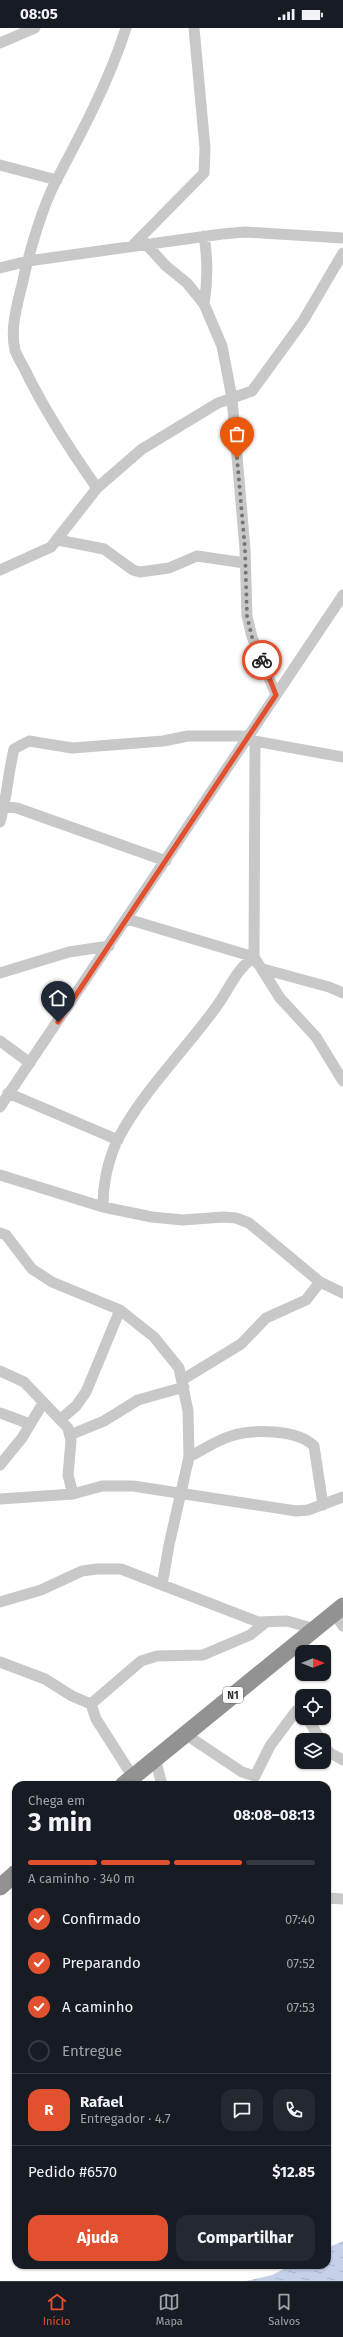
<!DOCTYPE html>
<html lang="pt">
<meta charset="utf-8">
<style>
body{margin:0;font-family:"Fira Sans",sans-serif;background:#242831;color:#f1f3f6;height:100vh;display:flex;flex-direction:column;font-size:15px;white-space:nowrap}
*{box-sizing:border-box;margin:0}
p{font-size:13px;color:#9ea1a6}
.icon{flex:none;width:22px;height:22px;fill:none;stroke:currentColor;stroke-width:2;stroke-linecap:round;stroke-linejoin:round}
.map{position:relative;flex:1;overflow:hidden}
.details{position:absolute;left:12px;top:1753px;width:319px;height:488px;display:flex;flex-direction:column;background:#171b24;border-radius:12px;box-shadow:0 1px 3px #0004}
.details>*{flex:none}
.needle{width:26px;rotate:90deg}
.fabs{position:absolute;left:295px;top:1617px;display:grid;gap:8px}
.fabs a{display:grid;place-items:center;width:36px;height:36px;border-radius:8px;background:#171b24;box-shadow:0 1px 3px #0004;font-size:20px}
.pin{position:absolute;display:grid;place-items:center;width:34px;height:34px;color:#fff;margin:-41px -17px;border-radius:50% 50% 50% 0;rotate:-45deg;box-shadow:0 0 4px #0007}
.pin .icon{rotate:45deg}
.courier{position:absolute;display:grid;place-items:center;width:40px;height:40px;margin:-20px;border:3px solid #e1512f;border-radius:50%;background:#fff;color:#222;box-shadow:0 1px 5px #0007}
.summary em{font-style:normal;font-weight:700}
.summary div{display:flex;flex-direction:column-reverse}
.summary{display:flex;align-items:center;justify-content:space-between;height:68px;padding:0 16px}
h1{font-size:26px;font-weight:700;line-height:30px}
.bar{display:grid;grid-template-columns:repeat(4,1fr);gap:6px 4px;align-content:center;height:48px;padding:0 16px}
.bar i{height:5px;border-radius:3px;background:#363941}
.bar .selected{background:#e1512f}
.bar p{grid-column:span 4}
.line{display:flex;align-items:center;gap:10px;padding:0 16px;border-top:1px solid #363941}
.line div{flex:1}
.round{display:grid;place-items:center;flex:none;width:42px;height:42px;border-radius:12px;background:#242831}
ol{padding:0 16px;list-style:none}
li{display:flex;align-items:center;gap:12px;height:44px}
li p{margin-inline-start:auto}
li .icon{padding:4px;border-radius:50%;background:#e1512f;color:#fff;stroke-width:4}
li:last-child{color:#9ea1a6}
li i{width:22px;height:22px;border:2px solid #363941;border-radius:50%}
.action{display:flex;gap:8px;margin-top:auto;padding:8px 16px}
.action a{flex:1;height:46px;border-radius:12px;background:#e1512f;color:#fff;font-size:16px;font-weight:700;line-height:46px;text-align:center}
.action a+a{background:#242831;color:#f1f3f6}
.status{display:flex;justify-content:space-between;align-items:center;height:28px;padding:0 20px;background:#171b24;direction:ltr}
.status svg{height:11px;fill:currentColor}
.dock{display:flex;justify-content:space-around;align-items:center;height:56px;border-top:1px solid #363941;background:#171b24;font-size:11px;color:#9ea1a6}
.dock a{display:grid;justify-items:center;gap:2px}
.dock .selected{color:#e1512f}
.map>svg:first-child{display:block}
.water{fill:url(#water-ripples)}
.lines{fill:none;stroke-linecap:round;stroke-linejoin:round}
.minor{stroke:#c8c8c8;stroke-width:11}
.highway{stroke:#929292;stroke-width:17}
.done{stroke:#757575;stroke-width:4;stroke-dasharray:0 7.2}
.route{stroke:#e1512f;stroke-width:5}
.labels{text-anchor:middle;stroke-width:4;stroke-linejoin:round;paint-order:stroke}
.shield{fill:#fff;stroke:#6b6b6b;stroke-width:1}
.shield-label{font-size:10px;font-weight:bold;fill:#2b2b2b}
</style>
<div class="status"><b>08:05</b><svg viewBox="0 0 49 12"><path d="M0 12V9h3v3zM5 12V6h3v6zM10 12V3h3v9zM15 12V0h3v12zM26 1h20v11H26zM47 4h2v5h-2z"/></svg></div>
<div class="map">
<svg width="343" height="2253" viewBox="0 0 343 2253">
<defs>
<pattern id="water-ripples" width="26" height="14" patternUnits="userSpaceOnUse"><rect width="26" height="14" fill="#c4d1e9"/><path d="M2 4q2-2 4 0t4 0M15 11q2-2 4 0t4 0" fill="none" stroke="#a9b4c8"/></pattern>
</defs>
<rect width="100%" height="100%" fill="#fff"/>
<path class="water" d="M343,2213V2253H246L272,2247L292,2237H327V2220Z"/>
<g class="lines">
<path class="minor" d="M0,15L35,0
M0,137L57,152
M204,208C208,232 208,252 204,276
M145,215L166,238L187,255L204,276L222,318L232,370L245,521L247,588L252,609L276,667
M134,216L204,145L205,120L194,0
M0,240L28,233L222,206L245,204L343,210
M97,460C71,423 46,385 26,344C23,337 17,329 15,322C10,301 17,277 22,257C29,225 42,179 57,151C83,102 109,53 126,0
M58,512L104,521L133,542L140,544L169,540L197,528L245,535
M0,542L51,519L97,460L142,421L218,375L252,363L303,293L343,225
M249,712L343,729
M0,778L17,780L166,833
M0,794C7,770 8,745 14,721L29,713L72,720L163,713L188,708H247
M127,891L254,929L280,970L316,1009L343,1053
M254,929L255,713
M263,941L329,959L343,965
M0,945L69,924L109,918
M0,1013L30,1035
M8,1065L118,1112
M0,1079L343,567
M0,1147L103,1179L152,1189L183,1192L223,1189L236,1190L249,1195L320,1254L343,1265
M103,1179C103,1157 108,1132 118,1111C141,1066 184,1023 214,982C228,964 235,942 254,929
M0,1205L6,1207L32,1241L52,1254L120,1282L154,1309L179,1340L188,1383L189,1429L169,1517L162,1557
M0,1343L24,1354L68,1400L71,1413L68,1447L73,1466
M182,1352L241,1316L266,1290L306,1272L320,1254
M0,1385L30,1396
M61,1391L76,1378L86,1364L120,1282
M70,1407L104,1393L138,1372L184,1359
M189,1429C203,1422 217,1412 231,1408C252,1401 297,1401 314,1418L323,1477
M0,1437L22,1410L43,1375
M0,1471L73,1466L102,1458H133L296,1483L308,1482L343,1469
M0,1574L41,1562L82,1543L97,1541H121L258,1594L287,1593L315,1601
M334,1585L343,1598
M0,1634L45,1651L72,1668L91,1676
M307,1690L321,1712
M185,1706L242,1744L255,1748L270,1718L296,1683L299,1682L302,1685
M324,1719L330,1725L343,1732
M155,1730L162,1757
M133,1749L96,1691L91,1676L141,1633L157,1628L203,1627L250,1607L265,1595
M327,1870L343,1871"/>
<path class="highway" d="M123,1757L343,1578
M0,1859L16,1845"/>
</g>
<g class="lines">
<path class="done" d="M237,430L245,521L247,588L252,609L262,632"/>
<path class="route" d="M58,994L276,667L262,632"/>
</g>
<g class="labels">
<rect class="shield" x="223" y="1659" width="20" height="16" rx="3"/>
<g class="shield-label">
<text x="233" y="1671">N1</text>
</g>
</g>
</svg>
<div class="fabs">
<a><svg class="needle" viewBox="-14 -14 28 28"><path d="M0-13l5 13h-10z" fill="#e53935"/><path d="M0 13l5-13h-10z" fill="#9ea1a6"/></svg></a>
<a><svg class="icon" aria-label="locate" viewBox="0 0 24 24"><circle cx="12" cy="12" r="6"/><path d="M12 2v4M12 18v4M2 12h4M18 12h4"/></svg></a>
<a><svg class="icon" aria-label="layers" viewBox="0 0 24 24"><path d="M12 4l9 5-9 5-9-5zM3 14l9 5 9-5"/></svg></a>
</div>
<div class="pin" style="left:237px;top:430px;background:#ea580c"><svg class="icon" aria-label="bag" viewBox="0 0 24 24"><path d="M5 8h14l-1 12H6zM9 8a3 3 0 0 1 6 0"/></svg></div>
<div class="pin" style="left:58px;top:994px;background:#1f2937"><svg class="icon" aria-label="home" viewBox="0 0 24 24"><path d="M3 11l9-7 9 7M6 9v11h12V9"/></svg></div>
<div class="courier" style="left:262px;top:632px"><svg class="icon" aria-label="bike" viewBox="0 0 24 24"><circle cx="6" cy="16" r="4"/><circle cx="18" cy="16" r="4"/><path d="M6 16l4-8h5l3 8M10 8l3 8H6M13 5h3"/></svg></div>
<section class="details">
<div class="summary"><div><h1>3 min</h1><p>Chega em</p></div><em>08:08–08:13</em></div>
<div class="bar"><i class="selected"></i><i class="selected"></i><i class="selected"></i><i></i><p>A caminho · 340 m</p></div>
<ol>
<li><svg class="icon" aria-label="check" viewBox="0 0 24 24"><path d="M5 12l5 5 9-10"/></svg>Confirmado<p>07:40</p></li>
<li><svg class="icon" aria-label="check" viewBox="0 0 24 24"><path d="M5 12l5 5 9-10"/></svg>Preparando<p>07:52</p></li>
<li><svg class="icon" aria-label="check" viewBox="0 0 24 24"><path d="M5 12l5 5 9-10"/></svg>A caminho<p>07:53</p></li>
<li><i></i>Entregue</li>
</ol>
<div class="line" style="height:72px"><b class="round" style="background:#e1512f;color:#fff">R</b><div><b>Rafael</b><p>Entregador · 4.7</p></div><a class="round"><svg class="icon" aria-label="chat" viewBox="0 0 24 24"><path d="M4 5h16v11H9l-5 4z"/></svg></a><a class="round"><svg class="icon" aria-label="phone" viewBox="0 0 24 24"><path d="M5 4h4l2 5-3 2q2 4 5 5l2-3 5 2v4C11 20 4 13 5 4z"/></svg></a></div>
<div class="line" style="height:52px"><div>Pedido #6570</div><b>$12.85</b></div>
<div class="action"><a>Ajuda</a><a>Compartilhar</a></div>
</section>
</div>
<nav class="dock">
<a class="selected"><svg class="icon" aria-label="home" viewBox="0 0 24 24"><path d="M3 11l9-7 9 7M6 9v11h12V9"/></svg>Início</a>
<a><svg class="icon" aria-label="map" viewBox="0 0 24 24"><path d="M3 6l6-2 6 2 6-2v14l-6 2-6-2-6 2zM9 4v14M15 6v14"/></svg>Mapa</a>
<a><svg class="icon" aria-label="saved" viewBox="0 0 24 24"><path d="M7 4h10v16l-5-4-5 4z"/></svg>Salvos</a>
</nav>
